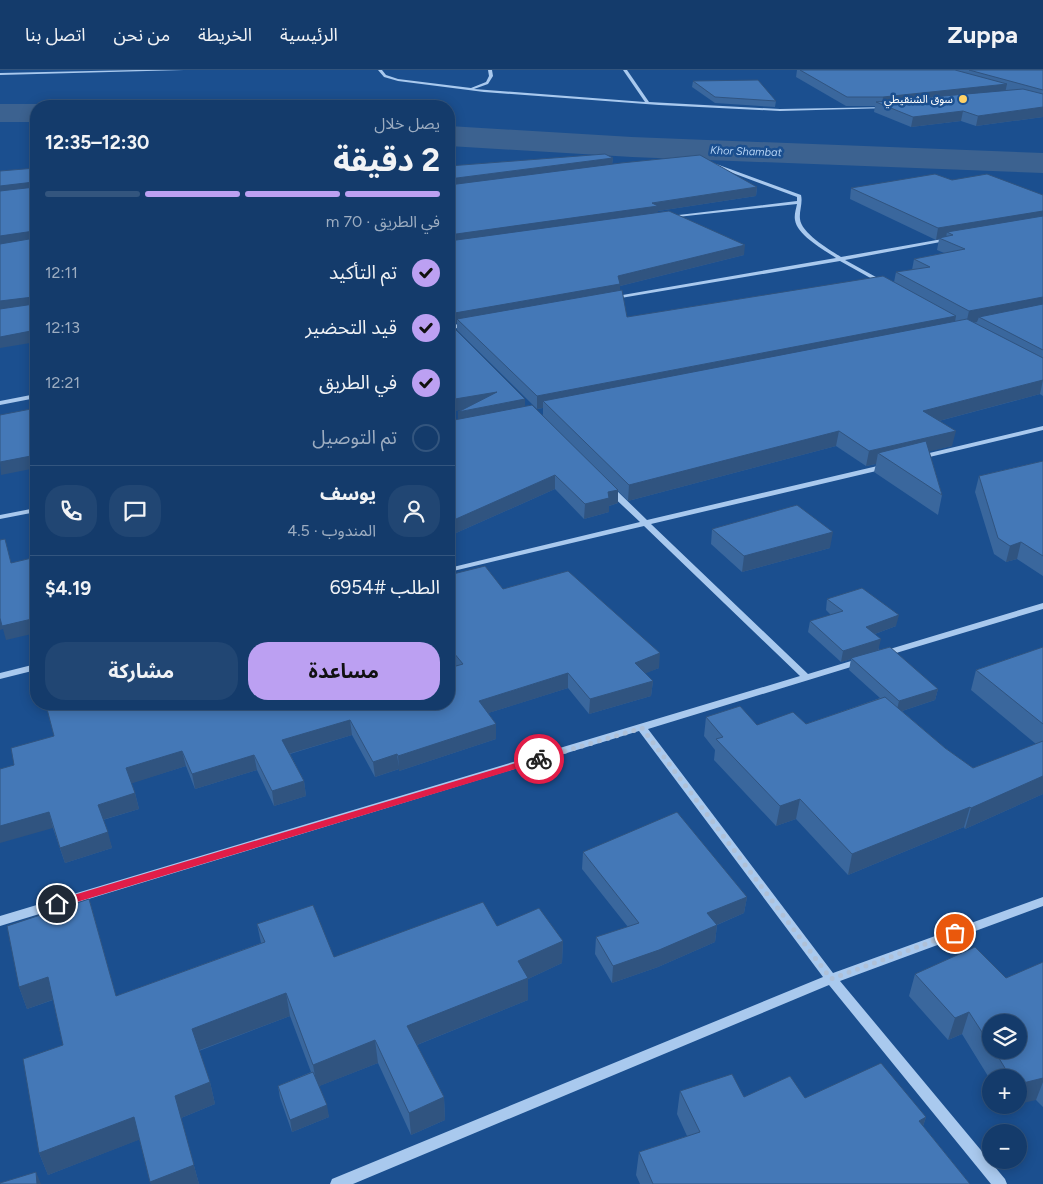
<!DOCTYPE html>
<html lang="ar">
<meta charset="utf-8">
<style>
body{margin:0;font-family:Figtree,"Noto Sans Arabic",sans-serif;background:#214673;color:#f1f3f6;direction:rtl;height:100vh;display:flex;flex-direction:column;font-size:19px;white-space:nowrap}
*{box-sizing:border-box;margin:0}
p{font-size:16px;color:#9dadc1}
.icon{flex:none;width:28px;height:28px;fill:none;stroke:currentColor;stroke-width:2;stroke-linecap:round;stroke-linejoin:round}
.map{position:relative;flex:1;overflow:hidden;direction:ltr}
.panel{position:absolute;left:30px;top:30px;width:425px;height:610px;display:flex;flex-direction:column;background:#143b6b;border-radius:20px;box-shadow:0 2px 12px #0003,0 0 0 1px #33557e;direction:rtl}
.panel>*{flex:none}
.fabs{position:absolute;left:982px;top:944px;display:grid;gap:10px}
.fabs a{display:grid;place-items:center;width:45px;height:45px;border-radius:50%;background:#143b6b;box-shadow:0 2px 12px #0003,0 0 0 1px #33557e;font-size:25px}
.pin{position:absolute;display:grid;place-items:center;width:42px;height:42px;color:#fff;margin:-21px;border:2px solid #fff;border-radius:50%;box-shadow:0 1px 5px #0007}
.courier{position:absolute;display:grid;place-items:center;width:50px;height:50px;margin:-25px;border:4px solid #e11d48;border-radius:50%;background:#fff;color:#222;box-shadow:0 1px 6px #0007}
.overview em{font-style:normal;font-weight:700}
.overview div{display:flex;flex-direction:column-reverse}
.overview{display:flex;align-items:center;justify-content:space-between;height:85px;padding:0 15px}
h1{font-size:32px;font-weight:700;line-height:38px}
.bar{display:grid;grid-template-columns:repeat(4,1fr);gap:8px 5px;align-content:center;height:60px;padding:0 15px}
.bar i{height:6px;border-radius:4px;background:#33557e}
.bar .active{background:#bca0f2}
.bar p{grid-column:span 4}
.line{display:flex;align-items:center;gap:12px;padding:0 15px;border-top:1px solid #33557e}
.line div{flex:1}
.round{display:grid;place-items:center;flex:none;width:52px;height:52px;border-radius:20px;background:#214673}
ol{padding:0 15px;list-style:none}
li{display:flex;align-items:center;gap:15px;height:55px}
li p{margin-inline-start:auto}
li .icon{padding:5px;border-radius:50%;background:#bca0f2;color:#111;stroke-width:4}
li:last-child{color:#9dadc1}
li i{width:28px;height:28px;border:2px solid #33557e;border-radius:50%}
.button{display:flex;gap:10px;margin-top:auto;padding:10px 15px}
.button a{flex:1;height:58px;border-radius:20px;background:#bca0f2;color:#111;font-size:20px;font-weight:700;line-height:58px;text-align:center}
.button a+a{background:#214673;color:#f1f3f6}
header{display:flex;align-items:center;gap:30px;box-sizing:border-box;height:70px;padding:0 25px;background:#143b6b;border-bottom:1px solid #33557e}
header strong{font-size:24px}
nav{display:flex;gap:28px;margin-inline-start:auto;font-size:18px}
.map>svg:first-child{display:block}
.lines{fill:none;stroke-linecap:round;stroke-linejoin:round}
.river{fill:#3c6290;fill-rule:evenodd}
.minor{fill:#a9c9ee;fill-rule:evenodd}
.wall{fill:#3a679d;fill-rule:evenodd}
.shaded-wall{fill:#305480}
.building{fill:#4478b7;stroke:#305480}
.route{fill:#e11d48}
.done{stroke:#afc1d8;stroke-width:5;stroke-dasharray:0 9}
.poi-dot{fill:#ffd166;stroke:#1b4f8f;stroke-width:2}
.labels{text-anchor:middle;stroke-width:5;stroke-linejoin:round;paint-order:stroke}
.far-poi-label{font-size:11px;fill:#fff;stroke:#1b4f8f;text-anchor:end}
.far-water-label{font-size:11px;font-style:italic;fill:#b5d3f5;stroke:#1b4f8f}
</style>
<header>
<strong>Zuppa</strong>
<nav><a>الرئيسية</a><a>الخريطة</a><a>من نحن</a><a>اتصل بنا</a></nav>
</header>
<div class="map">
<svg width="1043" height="1114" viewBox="0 0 1043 1114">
<rect width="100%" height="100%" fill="#1b4f8f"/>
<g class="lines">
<path class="river" d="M0,34H36L46,36H36V52H0Z
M449,56L632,67L1043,83V103L632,87L449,76Z"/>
<path class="minor" d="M136,0H184L0,5V3Z
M378,0H382L386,5L398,9L471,18L486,12L489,6L488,0H492L493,6L488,14L474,19L645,32L623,0H627L649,32L780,39L887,37L889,38L780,41L659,35L484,22L398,11L384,7Z
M708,91L801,125C803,133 799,141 800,149C801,163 830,180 841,187L948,168L951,170L845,190L885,212V214L883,215L840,191L609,230L608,229L611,227L836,188C824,180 797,165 795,150C794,145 796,139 797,134L668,148V146H670L797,131V127L706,93Z
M468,252L471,254L470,255L449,260V256Z
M36,324V328L0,335V331Z
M1043,356V360L921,389L917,387L921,385Z
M886,394L890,396L889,398L651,454L808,604L861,588L866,591L864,593L648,659L833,903L1043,827V836L840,911L1005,1109L1007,1114H991L829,915L353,1114H330L332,1109L823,907L639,661L0,856V846L800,606L644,456L449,502V498L640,452L607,421L606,419L610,417H613L647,450Z
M36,438V442L0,449V445Z
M1043,533V539L886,586H880L878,584L880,582Z
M36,594V600L0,609V603Z"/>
</g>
<path class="wall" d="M797,0H1043V47L976,56L961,51L911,57L874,42L875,36H846L796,7Z
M693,11L776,31L775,37L715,33L692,17Z
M613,88L612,94L757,117L756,126L658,141V142L744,185L620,216V221L627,247L894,212L896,202L912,200L914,189L944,183L937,180L939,169L936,170L850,129L851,118L952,110L1043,125V326L1040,324L939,351L952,376L929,381L942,425L938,445L874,402L876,394L866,396L836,376L628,431L618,421V433L609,436V442L584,449L555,419L456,463L449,460V351L458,349V342L463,339L449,342V96ZM457,253V260L537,339L543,338V345L525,336V329L450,254Z
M1043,391V506L1017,489L1006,492L994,484L975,422L979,406Z
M712,459L830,478L742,502L711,474Z
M449,505L503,519L659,598L645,603L653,611L651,626L589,644L568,618L488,643L496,654V669L399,701V699L375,707L352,665L290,684L304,711L306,726L274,736L257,700L195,719L186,696L131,713L135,723L139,739L103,750L112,778L65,793L53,758L14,695L54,666L449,634L454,596L449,591Z
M827,529L896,556L875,564L879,580L938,619L935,630L902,641L945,678L973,698L1036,674L971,620L976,600L1043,577V724L965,759L964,757L848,805L796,749L776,756L714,690L715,680L704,666L706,647L757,655L806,654L880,628L849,600L851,589L841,592L808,562L810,551L831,545L826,540Z
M583,782L747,827L744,843L717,855L715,872L658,897L612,913L595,884L596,867L628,857L582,799Z
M89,829L116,926L261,873L257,854L334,887L497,856L563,871L562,893L528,909V930L417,975L444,1027L445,1050L411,1065L378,993L319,1016L329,1047L292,1062L280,1028L278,1016L311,1002L290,946L199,981L210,1012L215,1034L181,1048L199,1114H151L140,1069L48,1105L39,1083L63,975L53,930L27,939L19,917Z
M1043,892V1037L1036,1030L1019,1008H991V1011L962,964L948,970L909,926L915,904L1006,908ZM991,952L1019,980H991Z
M680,1021L744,1027L805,1028L926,1047L923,1056L970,1114H640L636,1105L639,1082L687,1066L677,1044Z"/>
<path class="shaded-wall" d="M1007,14L1005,23L882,35L883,27Z
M1043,37V47L976,56L978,46Z
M963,41L961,51L911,57L913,47Z
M613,88L612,96L449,118V109Z
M34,112L36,121L0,125V116Z
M757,117L756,126L658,141V145L449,175V165Z
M1043,141V152L953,165L947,162L946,168H939V169L936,170L938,158Z
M34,161L36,171L0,176V166Z
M745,175L744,185L620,216V224L457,249V253L449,255V244L618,206Z
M33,227L36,237L0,243V231Z
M1043,227V240L979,247L977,252L966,254L969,241Z
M956,246L954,257L543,331V338L537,339V326Z
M36,260V272L0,278V267Z
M1043,310L1040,324L920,356L923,341Z
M497,322V334L449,342V330Z
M525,329V341L458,354V342Z
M839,361L836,376L628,431L629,415Z
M956,361L952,376L890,391L878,383L876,394L866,396L869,381Z
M36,385V398L1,405L0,392Z
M555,405V419L456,463V449Z
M618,420V433L609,436V442L584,449L585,434L608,422Z
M833,462L830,478L742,502L744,486Z
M1021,472L1017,489L1006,492L1010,476Z
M899,545L896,556L864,568L866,557Z
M0,548H36V563L6,570L3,559L0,560Z
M881,569L878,581L841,592L843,581Z
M660,583L659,598L634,608L635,593Z
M568,603V618L479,646V631Z
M653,611L651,626L589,644L590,629Z
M938,619L935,630L896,643L899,631Z
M350,650L352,665L285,685L282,670Z
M496,654V669L399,701L398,686Z
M182,681L186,696L130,714L126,698Z
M397,684L399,699L375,707L373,692Z
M254,685L257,700L195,719L192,704Z
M1043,706V724L965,759L971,738Z
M304,711L306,726L274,736L272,721Z
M135,723L139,739L102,750L98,735Z
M800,729L796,749L776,756L780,736Z
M970,737L964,757L848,805L852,784Z
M49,742L53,758L0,773V756Z
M108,762L112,778L65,793L60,778Z
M747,827L744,843L705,860L707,843Z
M717,855L715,872L658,897L612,913L613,896Z
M563,871L562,893L528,909V930L409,978L407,956L518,891Z
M48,907L55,929L27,939L19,917Z
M286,923L290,946L197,981L192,959Z
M969,942L962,964L948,970L955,948Z
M375,970L378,993L317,1017L313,995Z
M1043,1008V1012L1036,1030L1019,1034V1014Z
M210,1012L215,1034L181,1048L199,1114H151L150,1112L175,1026Z
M444,1027L445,1050L411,1065L409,1043Z
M327,1035L329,1047L292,1062L290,1050Z
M134,1047L141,1069L48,1105L39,1083Z
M926,1047L918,1071L919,1051Z
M36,1102L41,1114H37Z"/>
<path class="building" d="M800,0H955L1007,14L883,27H847Z
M969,0H1043V20Z
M758,10L776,31L715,27L693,11Z
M1023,19L1043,24V37L978,46L963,41L913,47L876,32Z
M605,84L613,88L449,109V96Z
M700,85L757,117L652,133L658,136L449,165V115L621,93Z
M36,98V260L0,267V239L34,234L35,228L33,227L0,231V174L35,168L34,161L0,166V121L35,117L34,112L0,116V101Z
M935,104L952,110L987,104L1043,125V141L938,158L851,118Z
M669,141L745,175L618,206L620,214L449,244V170V171Z
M1043,146V227L969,241L896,202L930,197L914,189L965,179L939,168L953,165L947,162Z
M883,206L956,246L537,326L457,249L622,220L627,247Z
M1043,234V280L979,247Z
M967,249L1043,288V310L923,341L956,361L869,381L839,361L629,415L543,331Z
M449,253L525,329L458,342L497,322L449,330Z
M532,335L618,420L608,422L609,428L585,434L555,405L456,449L449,446V351Z
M36,338V385L0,392V345Z
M926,371L942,425L878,383Z
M1043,391V486L1021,472L1010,476L998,468L979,406Z
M797,435L833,462L744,486L712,459Z
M5,469L11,493L36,487V548L2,556L0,548V470Z
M485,496L503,519L568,501L660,583L635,593L653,611L590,629L568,603L479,631L496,654L398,686L397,684L373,692L350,650L282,670L304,711L272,721L254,685L192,704L182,681L126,698L135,723L98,735L108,762L60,778L49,742L0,756V699L14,695L11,678L54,666L47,639L67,634H449V598L463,594L449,577V505Z
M862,518L899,545L866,557L881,569L843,581L810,551L843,541L827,529Z
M890,577L938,619L899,631L851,588Z
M1043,577V654L976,600Z
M885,627L945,678L973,698L1043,671V706L971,738L970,737L852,784L800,729L780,736L716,669L723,667L706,647L740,636L757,655L793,642L806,654Z
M677,742L747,827L707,843L717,855L659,880L613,896L596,867L639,853L583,782Z
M89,829L116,926L265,872L257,854L313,835L334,887L483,832L497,856L539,838L563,871L518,891L528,908L407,956L444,1027L409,1043L375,970L313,995L286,923L192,959L210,1012L175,1026L194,1095L150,1112L134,1047L39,1083L23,989L63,975L48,907L19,917L7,856Z
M975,877L1006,908L1043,892V1008L1019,1014V1008H1011L994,980H1019V952H991V976L969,942L955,948L915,904Z
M881,993L926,1047L919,1051L970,1114H653L639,1082L700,1062L680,1021L732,1004L744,1027L790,1006L805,1028Z
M313,1002L327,1035L290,1050L278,1016Z
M36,1102L37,1114H0V1113Z"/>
<path class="route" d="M539,686L542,687V691L57,838L51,834L57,830Z"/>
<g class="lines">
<path class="done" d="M539,689L642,658L831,909L955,863"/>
</g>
<circle class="poi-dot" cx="963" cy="29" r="5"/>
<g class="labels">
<g class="far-poi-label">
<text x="953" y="33">سوق الشنقيطي</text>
</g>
<g class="far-water-label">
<text transform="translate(746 81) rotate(2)" y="4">Khor Shambat</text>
</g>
</g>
</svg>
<div class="fabs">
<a><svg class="icon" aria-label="layers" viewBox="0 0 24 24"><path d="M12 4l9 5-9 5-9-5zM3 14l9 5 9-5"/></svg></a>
<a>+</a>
<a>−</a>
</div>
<div class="pin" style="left:955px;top:863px;background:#ea580c"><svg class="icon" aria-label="bag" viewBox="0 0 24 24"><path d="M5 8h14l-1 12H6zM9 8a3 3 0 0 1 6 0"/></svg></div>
<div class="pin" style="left:57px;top:834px;background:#1f2937"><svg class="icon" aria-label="home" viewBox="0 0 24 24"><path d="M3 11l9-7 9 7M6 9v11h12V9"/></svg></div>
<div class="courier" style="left:539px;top:689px"><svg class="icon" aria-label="bike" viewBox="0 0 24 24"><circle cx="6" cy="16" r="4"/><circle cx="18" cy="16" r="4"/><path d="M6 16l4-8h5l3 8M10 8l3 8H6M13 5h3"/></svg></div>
<section class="panel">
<div class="overview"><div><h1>2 دقيقة</h1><p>يصل خلال</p></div><em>12:30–12:35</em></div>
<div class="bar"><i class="active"></i><i class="active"></i><i class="active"></i><i></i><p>في الطريق · 70 m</p></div>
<ol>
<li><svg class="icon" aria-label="check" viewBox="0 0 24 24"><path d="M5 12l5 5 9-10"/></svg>تم التأكيد<p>12:11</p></li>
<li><svg class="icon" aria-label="check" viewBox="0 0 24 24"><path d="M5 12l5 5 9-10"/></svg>قيد التحضير<p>12:13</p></li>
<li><svg class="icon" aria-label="check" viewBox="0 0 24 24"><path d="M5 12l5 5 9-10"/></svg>في الطريق<p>12:21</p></li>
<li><i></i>تم التوصيل</li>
</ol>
<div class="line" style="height:90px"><a class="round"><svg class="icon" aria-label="person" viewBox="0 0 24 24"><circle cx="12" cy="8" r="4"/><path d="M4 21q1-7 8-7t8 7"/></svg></a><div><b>يوسف</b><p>المندوب · 4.5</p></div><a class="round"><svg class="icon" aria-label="chat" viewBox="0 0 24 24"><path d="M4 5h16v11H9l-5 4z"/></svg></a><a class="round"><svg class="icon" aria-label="phone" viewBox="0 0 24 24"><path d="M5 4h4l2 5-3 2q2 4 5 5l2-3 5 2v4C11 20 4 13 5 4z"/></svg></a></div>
<div class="line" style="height:65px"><div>الطلب #6954</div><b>$4.19</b></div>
<div class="button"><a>مساعدة</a><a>مشاركة</a></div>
</section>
</div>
